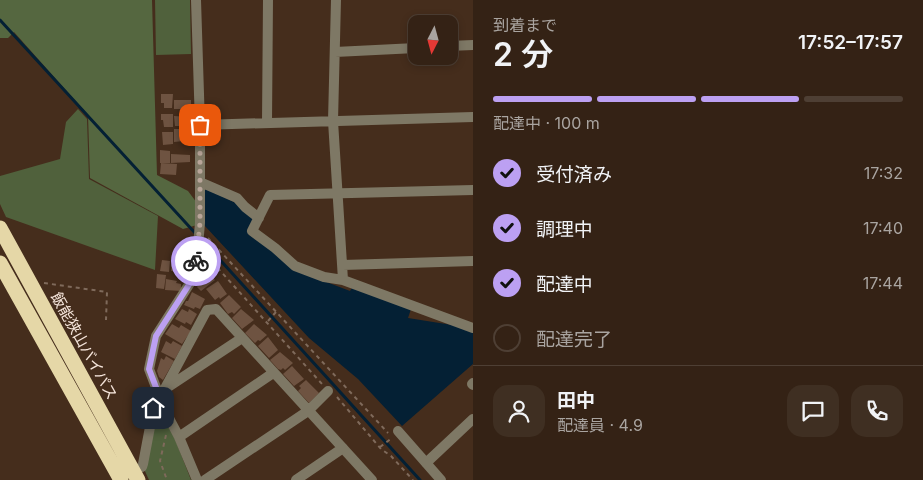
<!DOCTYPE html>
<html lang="ja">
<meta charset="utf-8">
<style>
body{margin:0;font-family:Inter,"Noto Sans JP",sans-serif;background:#3f2f22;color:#f1f3f6;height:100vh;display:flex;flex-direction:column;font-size:19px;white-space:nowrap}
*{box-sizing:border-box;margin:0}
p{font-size:16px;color:#a9a4a0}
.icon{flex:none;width:28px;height:28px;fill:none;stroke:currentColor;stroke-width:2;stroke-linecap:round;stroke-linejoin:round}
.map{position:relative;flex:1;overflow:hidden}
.panel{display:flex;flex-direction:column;background:#342215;width:450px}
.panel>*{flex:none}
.needle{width:32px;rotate:186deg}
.controls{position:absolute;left:408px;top:15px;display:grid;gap:10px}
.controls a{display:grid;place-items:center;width:50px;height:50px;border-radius:10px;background:#342215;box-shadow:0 2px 8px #0003,0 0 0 1px #4e3f34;font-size:25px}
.pin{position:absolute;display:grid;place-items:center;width:42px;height:42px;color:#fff;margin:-21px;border-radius:10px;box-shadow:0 2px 8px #0006}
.courier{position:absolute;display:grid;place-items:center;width:50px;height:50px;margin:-25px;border:4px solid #bca0f2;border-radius:50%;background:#fff;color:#222;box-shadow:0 1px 6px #0007}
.overview em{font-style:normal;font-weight:600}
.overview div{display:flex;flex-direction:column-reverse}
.overview{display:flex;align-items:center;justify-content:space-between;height:85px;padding:0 20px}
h1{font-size:32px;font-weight:600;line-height:38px}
.bar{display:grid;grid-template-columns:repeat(4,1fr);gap:8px 5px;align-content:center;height:60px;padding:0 20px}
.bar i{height:6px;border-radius:4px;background:#4e3f34}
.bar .on{background:#bca0f2}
.bar p{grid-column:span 4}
.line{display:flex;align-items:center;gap:12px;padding:0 20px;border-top:1px solid #4e3f34}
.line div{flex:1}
.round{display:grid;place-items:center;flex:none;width:52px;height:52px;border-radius:15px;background:#3f2f22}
ol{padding:0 20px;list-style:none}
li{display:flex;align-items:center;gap:15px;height:55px}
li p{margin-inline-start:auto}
li .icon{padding:5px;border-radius:50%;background:#bca0f2;color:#111;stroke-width:4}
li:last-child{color:#a9a4a0}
li i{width:28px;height:28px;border:2px solid #4e3f34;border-radius:50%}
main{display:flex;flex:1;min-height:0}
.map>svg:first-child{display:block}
.green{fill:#50613c}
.forest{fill:#556740}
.water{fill:#042034}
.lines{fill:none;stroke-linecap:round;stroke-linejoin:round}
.stream{stroke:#042034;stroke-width:3}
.building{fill:#6e5341}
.path{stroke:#7f6a5b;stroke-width:2;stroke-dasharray:4 4;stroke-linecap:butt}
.street{stroke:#7e7865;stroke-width:10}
.highway{stroke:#e5d7a7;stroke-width:15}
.done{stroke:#b8a599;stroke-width:5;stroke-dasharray:0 9}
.route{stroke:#bca0f2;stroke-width:6}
.labels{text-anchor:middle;stroke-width:4;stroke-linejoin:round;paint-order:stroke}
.street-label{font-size:15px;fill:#f6e6dc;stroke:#452d1c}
</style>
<main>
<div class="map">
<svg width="473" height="480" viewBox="0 0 473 480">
<rect width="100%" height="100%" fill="#452d1c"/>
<path class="green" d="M155,0H190L191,54L156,55Z
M78,109L87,119L89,179L158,216L155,270L6,217L0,204V176L60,159L66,122Z
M158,408L175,439L191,480H149L144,469Z"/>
<path class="forest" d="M0,0H152L157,175L188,191L197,203V225L183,229L90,178L88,115L14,32L8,38H0Z"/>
<path class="water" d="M206,189L236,203L253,219L248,234L277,254L295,270L350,291L353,286L411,309L408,318L452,325L473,331V364L402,426L358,379L309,338L204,225V190Z"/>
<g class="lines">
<path class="stream" d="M0,20L196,234
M202,240L420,480"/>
</g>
<path class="building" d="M161,94H173L172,108H164V103H161Z
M174,100H191V109H174Z
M161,114H173V127H164L163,120H161Z
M174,116L190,117V126H175Z
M174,129H188V137H183L184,141L174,142Z
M162,132H173V144L163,145Z
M160,150L170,151V163H160Z
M171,154L190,155V162L171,163Z
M161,163L177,164L176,175L160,174Z
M162,260L170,261L169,272L160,271Z
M172,261L188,263L187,272L171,271Z
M200,270L205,271L215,280L201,291L197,287L199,284L197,282Z
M157,274L166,275L164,289L156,288Z
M166,279L177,281L176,283L181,284V291L165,290Z
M218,281L227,294L220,299L219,297L215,300L206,289Z
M192,292L205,299L200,309L195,307L194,309L184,305L186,301H188Z
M229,295L241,307L234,314L232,312L228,314L220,303Z
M182,309L188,312L189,309L197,314L191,325L186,322L185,324L175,319Z
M241,309L254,320L242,329L232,318Z
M172,324L179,328L181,325L191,331L182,344L165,334Z
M254,324L267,335L260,341L258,340L255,343L245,333Z
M268,337L278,350L269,358L258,346Z
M166,341L171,344L173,341L182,346L175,359L161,352Z
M280,352L293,363L285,370L283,368L281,370L278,369L270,360Z
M166,356L174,361L163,380L159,377L157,371L161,358L164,360Z
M292,366L304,379L294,386L283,374Z
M306,380L319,393L309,403L298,391L301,388L299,386Z"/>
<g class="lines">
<path class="path" d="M208,238L388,433
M207,256L322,384
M44,283L107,292L106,320
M268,321L276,312
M337,397L381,449L391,456L413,480
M166,435L160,461L167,480
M380,447L392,438"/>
<path class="street" d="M336,0L333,121L343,280
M449,46L473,45
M335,52L416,48
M267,122L268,0
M200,125L473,117
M200,182L237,198L245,207L259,218
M473,190L270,195L252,231L275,248L295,266L324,277L343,280L473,328
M343,265L473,261
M473,383L472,384L473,385
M165,389L242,338
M398,431L441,480
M179,437L273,373
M426,463L473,419
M133,471L142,467L143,464L157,390L149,369L156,336L192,280L198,246L200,223V125L196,0
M197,480L179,437L161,403L164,390L207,310L216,309L372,480
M205,480L308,411L328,391
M296,480L343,448"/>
<path class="highway" d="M0,228L138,480
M0,263L121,480"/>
</g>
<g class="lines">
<path class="done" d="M196,261L200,223V125"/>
<path class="route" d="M153,408L157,390L149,369L156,336L192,280L196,261"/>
</g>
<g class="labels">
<g class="street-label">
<text transform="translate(84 346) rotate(61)" y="5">飯能狭山バイパス</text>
</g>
</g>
</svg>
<div class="controls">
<a><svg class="needle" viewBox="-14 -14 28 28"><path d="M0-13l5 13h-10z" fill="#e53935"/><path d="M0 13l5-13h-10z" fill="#a9a4a0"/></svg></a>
</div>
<div class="pin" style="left:200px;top:125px;background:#ea580c"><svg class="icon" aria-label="bag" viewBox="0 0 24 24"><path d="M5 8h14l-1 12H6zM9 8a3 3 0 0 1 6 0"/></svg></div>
<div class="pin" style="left:153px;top:408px;background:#1f2937"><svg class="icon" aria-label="home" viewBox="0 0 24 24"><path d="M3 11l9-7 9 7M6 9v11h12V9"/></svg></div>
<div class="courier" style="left:196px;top:261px"><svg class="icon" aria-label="bike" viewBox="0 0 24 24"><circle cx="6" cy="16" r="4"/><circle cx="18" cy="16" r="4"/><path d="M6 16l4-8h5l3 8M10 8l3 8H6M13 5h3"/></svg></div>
</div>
<section class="panel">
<div class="overview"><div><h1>2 分</h1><p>到着まで</p></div><em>17:52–17:57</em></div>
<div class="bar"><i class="on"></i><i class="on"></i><i class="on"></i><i></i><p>配達中 · 100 m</p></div>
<ol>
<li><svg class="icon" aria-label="check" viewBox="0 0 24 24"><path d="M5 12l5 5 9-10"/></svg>受付済み<p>17:32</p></li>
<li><svg class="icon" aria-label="check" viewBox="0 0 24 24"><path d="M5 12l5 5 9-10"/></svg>調理中<p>17:40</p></li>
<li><svg class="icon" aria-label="check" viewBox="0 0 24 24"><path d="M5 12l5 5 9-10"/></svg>配達中<p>17:44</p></li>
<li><i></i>配達完了</li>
</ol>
<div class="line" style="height:90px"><a class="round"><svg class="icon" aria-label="person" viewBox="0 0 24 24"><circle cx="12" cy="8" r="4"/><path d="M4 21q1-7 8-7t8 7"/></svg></a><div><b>田中</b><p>配達員 · 4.9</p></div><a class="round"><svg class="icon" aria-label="chat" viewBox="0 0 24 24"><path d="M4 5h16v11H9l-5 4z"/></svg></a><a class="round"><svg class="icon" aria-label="phone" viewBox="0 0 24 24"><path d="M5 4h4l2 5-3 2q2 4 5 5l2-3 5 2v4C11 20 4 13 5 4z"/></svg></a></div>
</section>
</main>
